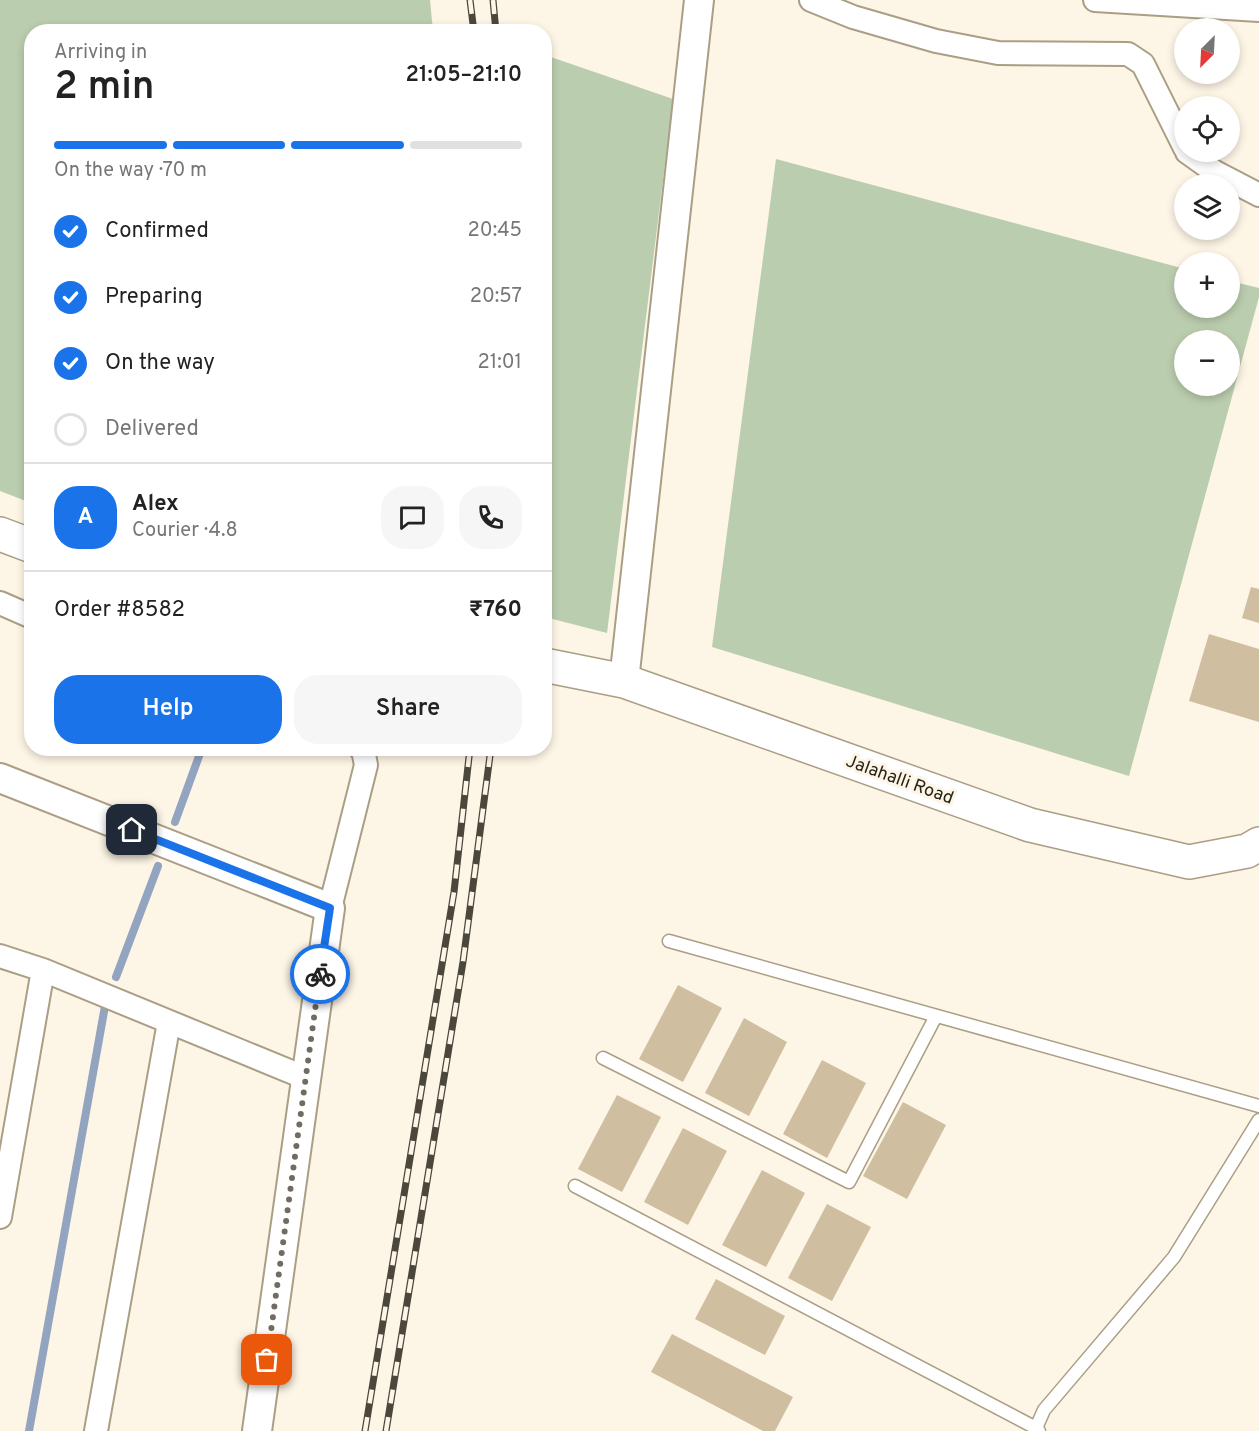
<!DOCTYPE html>
<meta charset="utf-8">
<style>
body{margin:0;font-family:Overpass,sans-serif;background:#f6f6f6;color:#222;height:100vh;display:flex;flex-direction:column;font-size:22px;white-space:nowrap}
*{box-sizing:border-box;margin:0}
p{font-size:20px;color:#767676}
.icon{flex:none;width:33px;height:33px;fill:none;stroke:currentColor;stroke-width:2;stroke-linecap:round;stroke-linejoin:round}
.map{position:relative;flex:1;overflow:hidden}
.side{position:absolute;left:24px;top:24px;width:528px;height:732px;display:flex;flex-direction:column;background:#fff;border-radius:24px;box-shadow:0 3px 9px #0003}
.side>*{flex:none}
.needle{width:39px;rotate:204deg}
.tools{position:absolute;left:1174px;top:18px;display:grid;gap:12px}
.tools a{display:grid;place-items:center;width:66px;height:66px;border-radius:50%;background:#fff;box-shadow:0 3px 9px #0003;font-size:30px}
.pin{position:absolute;display:grid;place-items:center;width:51px;height:51px;color:#fff;margin:-26px;border-radius:12px;box-shadow:0 3px 9px #0006}
.courier{position:absolute;display:grid;place-items:center;width:60px;height:60px;margin:-30px;border:4px solid #1a73e8;border-radius:50%;background:#fff;color:#222;box-shadow:0 2px 8px #0007}
.headline em{font-style:normal;font-weight:600}
.headline div{display:flex;flex-direction:column-reverse}
.headline{display:flex;align-items:center;justify-content:space-between;height:102px;padding:0 30px}
h1{font-size:39px;font-weight:600;line-height:45px}
.bar{display:grid;grid-template-columns:repeat(4,1fr);gap:9px 6px;align-content:center;height:72px;padding:0 30px}
.bar i{height:8px;border-radius:4px;background:#e0e0e0}
.bar .selected{background:#1a73e8}
.bar p{grid-column:span 4}
.line{display:flex;align-items:center;gap:15px;padding:0 30px;border-top:2px solid #e0e0e0}
.line div{flex:1}
.round{display:grid;place-items:center;flex:none;width:63px;height:63px;border-radius:24px;background:#f6f6f6}
ol{padding:0 30px;list-style:none}
li{display:flex;align-items:center;gap:18px;height:66px}
li p{margin-inline-start:auto}
li .icon{padding:6px;border-radius:50%;background:#1a73e8;color:#fff;stroke-width:4}
li:last-child{color:#767676}
li i{width:33px;height:33px;border:3px solid #e0e0e0;border-radius:50%}
.button{display:flex;gap:12px;margin-top:auto;padding:12px 30px}
.button a{flex:1;height:69px;border-radius:24px;background:#1a73e8;color:#fff;font-size:24px;font-weight:600;line-height:69px;text-align:center}
.button a+a{background:#f6f6f6;color:#222}
.map>svg:first-child{display:block}
.green{fill:#bbcdaf;fill-rule:evenodd}
.lines{fill:none;stroke-linecap:round;stroke-linejoin:round}
.stream{stroke:#92a4bf;stroke-width:8}
.building{fill:#cfbfa0}
.service-casing{stroke:#aa9e85;stroke-width:15}
.minor-casing{stroke:#aa9e85;stroke-width:26}
.tertiary-casing{stroke:#aa9e85;stroke-width:32}
.secondary-casing{stroke:#aa9e85;stroke-width:36}
.service{stroke:#fff;stroke-width:12}
.minor{stroke:#fff;stroke-width:22}
.tertiary{stroke:#fff;stroke-width:28}
.secondary{stroke:#fff;stroke-width:33}
.rail-casing{stroke:#4c473c;stroke-width:7}
.rail{stroke:#fdf5e5;stroke-width:4.5;stroke-dasharray:14;stroke-linecap:butt}
.done{stroke:#716c60;stroke-width:6;stroke-dasharray:0 10.8}
.route{stroke:#1a73e8;stroke-width:8}
.labels{text-anchor:middle;stroke-width:6;stroke-linejoin:round;paint-order:stroke}
.street-label{font-size:18px;fill:#262218;stroke:#fdf5e5}
</style>
<div class="map">
<svg width="1259" height="1431" viewBox="0 0 1259 1431">
<rect width="100%" height="100%" fill="#fdf5e5"/>
<path class="green" d="M0,0H430L433,31L32,32L31,503L0,491Z
M545,55L673,99L607,633L545,617Z
M776,159L1185,269V308H1230V281L1259,288V297L1129,776L712,647ZM1185,340H1230V386H1185Z"/>
<g class="lines">
<path class="stream" d="M175,822L202,748
M116,977L158,866
M29,1431L105,1006"/>
</g>
<path class="building" d="M1251,587L1259,589V623L1242,618Z
M1209,634L1259,649V722L1189,701Z
M678,985L722,1008L683,1082L639,1059Z
M744,1018L787,1042L749,1116L705,1093Z
M822,1060L866,1083L827,1158L783,1134Z
M617,1095L661,1117L622,1192L578,1169Z
M903,1102L946,1125L907,1199L863,1176Z
M683,1128L727,1151L688,1225L644,1202Z
M762,1170L805,1193L766,1267L722,1245Z
M827,1204L871,1227L832,1301L788,1278Z
M716,1279L785,1316L765,1355L695,1319Z
M672,1334L793,1397L775,1431H763L651,1372Z"/>
<g class="lines">
<g class="service-casing">
<path id="service" d="M669,941L1259,1106
M603,1058L849,1182L936,1016
M575,1186L1036,1428
M1039,1431L1036,1428L1044,1410L1174,1257L1259,1120"/>
</g>
<g class="minor-casing">
<path id="minor" d="M811,0L853,17L936,41L998,53L1128,54L1143,64L1185,148
M1095,0L1259,10
M1187,152L1215,172L1259,195
M0,603L32,617
M330,908L366,765L363,750L360,748
M0,956L43,970L306,1078
M0,1217L43,970
M96,1431L169,1022"/>
</g>
<g class="tertiary-casing">
<path id="tertiary" d="M624,681L699,0
M0,778L330,908L257,1431"/>
</g>
<g class="secondary-casing">
<path id="secondary" d="M0,534L32,546
M544,665L624,681L1030,825L1189,862L1247,851L1259,844"/>
</g>
<use href="#service" class="service"/>
<use href="#minor" class="minor"/>
<use href="#tertiary" class="tertiary"/>
<use href="#secondary" class="secondary"/>
<g class="rail-casing">
<path id="rail" d="M470,0L474,32
M493,0L496,32
M365,1431L454,892L470,748
M386,1431L463,962L491,748"/>
</g>
<use href="#rail" class="rail"/>
</g>
<g class="lines">
<path class="done" d="M267,1360L320,974"/>
<path class="route" d="M132,830L330,908L320,974"/>
</g>
<g class="labels">
<g class="street-label">
<text transform="translate(900 779) rotate(20)" y="6">Jalahalli Road</text>
</g>
</g>
</svg>
<div class="tools">
<a><svg class="needle" viewBox="-14 -14 28 28"><path d="M0-13l5 13h-10z" fill="#e53935"/><path d="M0 13l5-13h-10z" fill="#767676"/></svg></a>
<a><svg class="icon" aria-label="locate" viewBox="0 0 24 24"><circle cx="12" cy="12" r="6"/><path d="M12 2v4M12 18v4M2 12h4M18 12h4"/></svg></a>
<a><svg class="icon" aria-label="layers" viewBox="0 0 24 24"><path d="M12 4l9 5-9 5-9-5zM3 14l9 5 9-5"/></svg></a>
<a>+</a>
<a>−</a>
</div>
<div class="pin" style="left:267px;top:1360px;background:#ea580c"><svg class="icon" aria-label="bag" viewBox="0 0 24 24"><path d="M5 8h14l-1 12H6zM9 8a3 3 0 0 1 6 0"/></svg></div>
<div class="pin" style="left:132px;top:830px;background:#1f2937"><svg class="icon" aria-label="home" viewBox="0 0 24 24"><path d="M3 11l9-7 9 7M6 9v11h12V9"/></svg></div>
<div class="courier" style="left:320px;top:974px"><svg class="icon" aria-label="bike" viewBox="0 0 24 24"><circle cx="6" cy="16" r="4"/><circle cx="18" cy="16" r="4"/><path d="M6 16l4-8h5l3 8M10 8l3 8H6M13 5h3"/></svg></div>
<section class="side">
<div class="headline"><div><h1>2 min</h1><p>Arriving in</p></div><em>21:05–21:10</em></div>
<div class="bar"><i class="selected"></i><i class="selected"></i><i class="selected"></i><i></i><p>On the way · 70 m</p></div>
<ol>
<li><svg class="icon" aria-label="check" viewBox="0 0 24 24"><path d="M5 12l5 5 9-10"/></svg>Confirmed<p>20:45</p></li>
<li><svg class="icon" aria-label="check" viewBox="0 0 24 24"><path d="M5 12l5 5 9-10"/></svg>Preparing<p>20:57</p></li>
<li><svg class="icon" aria-label="check" viewBox="0 0 24 24"><path d="M5 12l5 5 9-10"/></svg>On the way<p>21:01</p></li>
<li><i></i>Delivered</li>
</ol>
<div class="line" style="height:108px"><b class="round" style="background:#1a73e8;color:#fff">A</b><div><b>Alex</b><p>Courier · 4.8</p></div><a class="round"><svg class="icon" aria-label="chat" viewBox="0 0 24 24"><path d="M4 5h16v11H9l-5 4z"/></svg></a><a class="round"><svg class="icon" aria-label="phone" viewBox="0 0 24 24"><path d="M5 4h4l2 5-3 2q2 4 5 5l2-3 5 2v4C11 20 4 13 5 4z"/></svg></a></div>
<div class="line" style="height:78px"><div>Order #8582</div><b>₹760</b></div>
<div class="button"><a>Help</a><a>Share</a></div>
</section>
</div>
